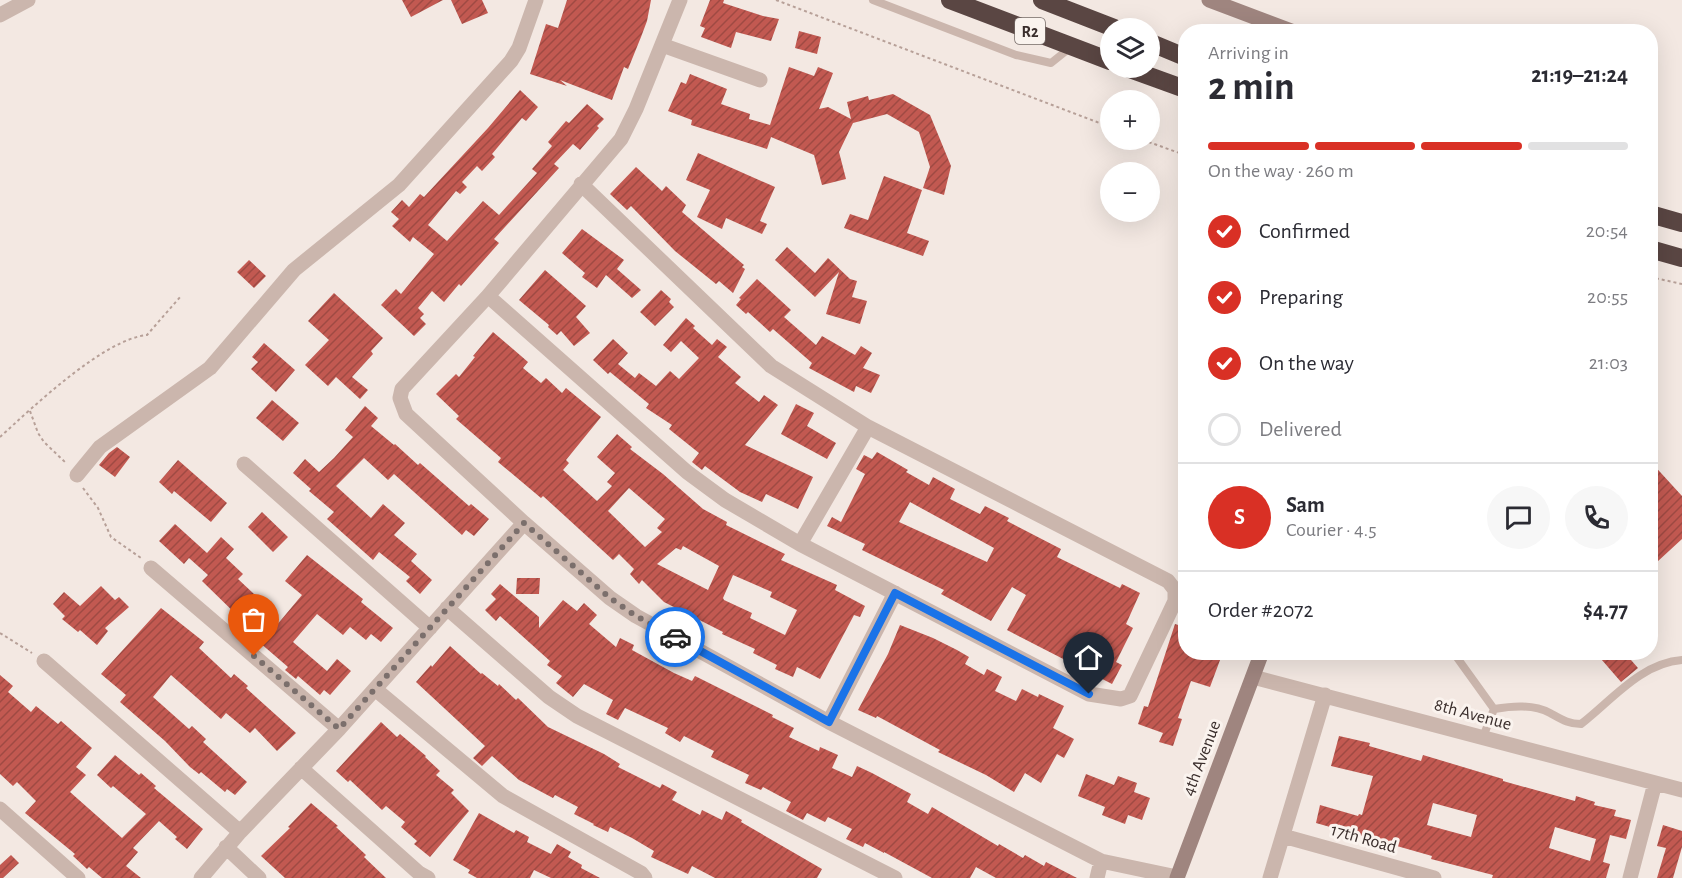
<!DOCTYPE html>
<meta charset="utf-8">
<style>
body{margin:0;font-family:"Alegreya Sans",sans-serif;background:#f7f7f7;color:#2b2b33;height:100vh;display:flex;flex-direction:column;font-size:22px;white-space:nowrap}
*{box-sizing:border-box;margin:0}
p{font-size:20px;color:#7c7c81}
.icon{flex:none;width:33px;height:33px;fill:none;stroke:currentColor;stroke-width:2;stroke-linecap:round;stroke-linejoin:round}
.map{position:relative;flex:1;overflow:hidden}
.details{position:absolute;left:1178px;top:24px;width:480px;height:636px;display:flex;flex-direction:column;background:#fff;border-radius:24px;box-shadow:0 6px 24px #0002}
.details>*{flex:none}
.tools{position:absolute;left:1100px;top:18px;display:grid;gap:12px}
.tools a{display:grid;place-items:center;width:60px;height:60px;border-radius:50%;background:#fff;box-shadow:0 6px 24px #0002;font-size:30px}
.pin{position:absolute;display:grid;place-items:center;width:51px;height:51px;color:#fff;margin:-62px -26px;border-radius:50% 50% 50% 0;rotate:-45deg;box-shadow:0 0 6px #0007}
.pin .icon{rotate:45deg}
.courier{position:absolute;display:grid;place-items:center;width:60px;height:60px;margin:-30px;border:4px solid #1a73e8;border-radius:50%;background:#fff;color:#222;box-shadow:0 2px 8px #0007}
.head em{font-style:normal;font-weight:700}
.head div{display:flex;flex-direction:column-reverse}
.head{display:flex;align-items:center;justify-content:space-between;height:102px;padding:0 30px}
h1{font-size:39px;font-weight:700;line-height:45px}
.bar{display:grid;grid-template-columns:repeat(4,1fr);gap:9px 6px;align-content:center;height:72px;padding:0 30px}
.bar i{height:8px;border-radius:4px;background:#e1e1e2}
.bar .selected{background:#d93025}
.bar p{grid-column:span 4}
.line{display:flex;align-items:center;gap:15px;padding:0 30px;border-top:2px solid #e1e1e2}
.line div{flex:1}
.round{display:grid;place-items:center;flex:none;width:63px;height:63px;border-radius:32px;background:#f7f7f7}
ol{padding:0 30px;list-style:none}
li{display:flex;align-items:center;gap:18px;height:66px}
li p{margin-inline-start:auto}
li .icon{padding:6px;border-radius:50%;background:#d93025;color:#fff;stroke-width:4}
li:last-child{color:#7c7c81}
li i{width:33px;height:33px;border:3px solid #e1e1e2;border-radius:50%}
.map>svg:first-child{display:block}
.building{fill:url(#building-hatch);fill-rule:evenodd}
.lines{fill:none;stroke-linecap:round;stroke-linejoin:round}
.path{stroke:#b7a098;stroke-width:2;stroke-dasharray:3 3;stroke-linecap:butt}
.lane{stroke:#cbb6ad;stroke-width:8}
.street{stroke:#cbb6ad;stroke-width:15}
.secondary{stroke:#9f857f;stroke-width:15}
.highway{stroke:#5a4643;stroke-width:18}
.done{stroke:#7b6f6c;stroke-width:6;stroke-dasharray:0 10.8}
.route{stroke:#1a73e8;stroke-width:8}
.labels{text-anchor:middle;stroke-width:6;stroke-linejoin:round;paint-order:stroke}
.shield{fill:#faf3ee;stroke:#746966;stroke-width:1.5}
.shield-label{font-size:16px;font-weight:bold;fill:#3a2e2c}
.street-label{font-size:18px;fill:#3a2e2c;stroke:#faf3ee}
</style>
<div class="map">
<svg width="1682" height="878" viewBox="0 0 1682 878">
<defs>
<pattern id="building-hatch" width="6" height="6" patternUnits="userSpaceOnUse" patternTransform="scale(1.5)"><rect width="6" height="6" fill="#c25951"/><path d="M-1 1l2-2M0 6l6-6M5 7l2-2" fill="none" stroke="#9f4a43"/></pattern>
</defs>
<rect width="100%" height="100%" fill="#f3e8e2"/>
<path class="building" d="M402,0H443L411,17Z
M451,0H482L488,13L462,24Z
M567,0H651L647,21L641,37L628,69L624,67L612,100L560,80L567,86L530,74L546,24L558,28Z
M710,0H724L723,3L763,16L779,19L771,41L736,32L731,48L701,37L705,28L700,26Z
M799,31L821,37L817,54L795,48Z
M789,67L814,76L818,67L833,73L819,109L828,107L851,119L847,102L868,96L869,100L893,94L930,115L951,166L944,195L923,188L930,167L919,132L887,114L853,123L839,152L846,179L822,185L814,155L771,137L767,149L691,125L692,120L668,111L681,82L686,84L690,74L727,89L721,104L750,114L749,119L770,125Z
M520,90L538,107L526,121L522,118L492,154L495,157L482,171L477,166L462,182L467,187L460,194L456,191L428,225L447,241L483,201L499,215L537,173L532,169L552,146L548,142L566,121L569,123L587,104L604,119L597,126L599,128L580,150L573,144L554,164L559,168L494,239L499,243L461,286L459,284L444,302L432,291L418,308L424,314L420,318L426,324L414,336L381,305L396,289L401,294L434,254L413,237L410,242L392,226L399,219L391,212L402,200L409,207L420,194L424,197L488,128Z
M698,153L775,187L760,221L767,224L762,234L726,218L722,229L697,217L710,190L686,180Z
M636,167L662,191L666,186L686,205L682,212L744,265L742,267L745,269L733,293L719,281L716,284L675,251L631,206L627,210L610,194Z
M884,176L922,190L907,233L929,241L923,256L844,228L850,214L868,220Z
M582,229L624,260L617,269L641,290L632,298L606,275L597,288L582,277L585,273L562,253Z
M787,247L815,273L828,258L850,279L857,281L852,297L867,301L860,324L826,314L839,272L815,297L775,260Z
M249,260L266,276L254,288L237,272Z
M545,270L586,306L576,317L590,333L574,346L561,331L557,335L548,327L549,325L519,300Z
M757,279L791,310L784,317L816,345L822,336L855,355L861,346L872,353L863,368L880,375L871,393L856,386L854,392L809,368L812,363L773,329L770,332L748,312L746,314L736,305L741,299L739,298Z
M661,290L671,299L669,302L674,307L655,326L640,312Z
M334,293L383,338L371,351L373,354L352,377L368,390L360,399L336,377L328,386L305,365L329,340L308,321Z
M686,318L695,326L693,328L712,345L717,339L727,347L718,357L741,377L735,383L759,402L764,395L778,405L745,445L813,477L798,509L766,494L762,502L740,492L705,466L702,470L692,462L699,453L669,429L672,425L646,408L649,404L610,372L608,374L593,360L613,339L628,353L618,364L635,378L639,373L656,386L670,371L679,379L699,358L681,341L671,352L663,345Z
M493,332L528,362L523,368L541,383L546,378L562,393L566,388L601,417L566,460L569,463L563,470L597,501L612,486L607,482L615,473L597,457L617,434L632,447L630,449L663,474L703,509L727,522L726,525L785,554L781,560L837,585L835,590L865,606L860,617L854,615L820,679L797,667L793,677L775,669L777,665L753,653L755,649L722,634L723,632L664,602L642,580L639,584L630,574L634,569L619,554L613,560L543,496L541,498L498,462L501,458L456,419L459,416L436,394L456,374L459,377L475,357L473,356ZM629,488L665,519L657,528L662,532L645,547L608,511ZM683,546L719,566L708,590L657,564L676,548L681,550ZM733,575L772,592L770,597L797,610L785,635L750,618L752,613L724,600L723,598Z
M264,343L295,370L276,392L251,369L258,362L252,357Z
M272,400L299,423L283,441L256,418Z
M796,404L814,413L807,426L836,443L827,459L781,434Z
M365,406L378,418L371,426L394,445L395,444L418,465L420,463L469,506L471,504L489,519L474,536L466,530L462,535L394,474L388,480L364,458L336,486L371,518L383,504L405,523L394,535L417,554L411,561L432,580L420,594L406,581L410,577L379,552L373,560L327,519L334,512L309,491L311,489L293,473L305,459L319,472L334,458L353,437L345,430Z
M117,447L130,457L115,477L99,465L109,453Z
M877,452L908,470L906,472L929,485L933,477L955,489L950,499L980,514L985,506L1009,518L1007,521L1061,549L1057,557L1120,588L1122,584L1140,593L1126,624L1133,628L1116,662L1122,665L1112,684L1007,630L1026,595L1012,587L991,621L941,594L944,590L862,550L865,544L827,526L832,517L841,522L865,474L856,469L864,455L872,459ZM910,502L994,548L987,562L899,522Z
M178,460L227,503L211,522L174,491L172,494L159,482Z
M1650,461L1682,496V539L1657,562L1650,554Z
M262,512L288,537L273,552L248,527Z
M175,524L207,553L221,537L234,549L226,558L243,574L238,579L254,594L247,601L276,626L302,595L285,581L307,555L363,599L361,602L393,628L381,642L371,634L366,640L350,627L343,635L317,614L293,642L327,671L337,659L351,671L330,695L324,690L320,695L298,676L296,679L285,670L288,667L239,625L243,621L202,581L208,575L189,558L184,564L159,541Z
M517,578H540L539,594H516Z
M500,584L539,617V628L563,600L577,611L584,603L597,615L589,624L616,647L620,638L634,645L632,650L674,673L692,681L695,676L773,715L772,717L794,728L789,737L819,751L820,747L838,755L832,768L852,777L857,766L872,773L911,794L907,802L928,814L932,807L998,846L999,844L1023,858L1025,855L1044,866L1046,862L1077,878H996L976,867L970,878H932L884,852V853L865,843L863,847L846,839L852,829L828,817L825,822L807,813L803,820L786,811L791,802L763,787L761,790L745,783L749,775L711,757L714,751L684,736L680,742L665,733L668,728L625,708L618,720L606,714L613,700L584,684L573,697L556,683L562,676L547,665L550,661L500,616L496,621L485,610L496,599L491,594Z
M101,586L115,600L119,597L129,607L105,628L108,631L97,645L80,630L78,632L62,619L65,616L53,604L64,592L80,606Z
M161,608L204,642L199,648L231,678L234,674L248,686L246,688L296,733L277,751L255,728L250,733L226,713L221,719L171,675L153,697L189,729L192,726L206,739L203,742L247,782L235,795L227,789L225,792L201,772L199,774L190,767L165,741L120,702L126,695L101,674Z
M1175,624L1185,627V652H1223L1210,687L1191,681L1178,718L1182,719L1173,746L1159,742L1163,733L1138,724L1144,706L1148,707Z
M900,625L933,638L957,650L969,657L965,664L984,675L987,669L1002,677L995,691L1016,701L1022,689L1038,697L1039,694L1064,706L1053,728L1074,739L1064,758L1057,754L1041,783L1025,773L1014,792L986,775L938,752L940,750L877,716L876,718L858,710L888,654Z
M450,646L481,674L482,673L498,686L499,684L516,700L518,698L548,727L604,754L620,764L618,767L660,788L662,784L677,792L672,800L700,815L702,810L722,820L726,811L742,820L741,822L822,869L817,878H715L692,866L688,874L651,857L654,851L632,838L610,827L608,832L593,825L594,824L574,814L578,807L555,795L553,798L519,780L492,756L482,766L473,758L485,746L416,682L431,665L432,667Z
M1595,652H1624L1638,668L1621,682Z
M0,675L13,686L8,692L31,712L36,706L58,724L61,721L92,748L76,767L86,775L70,792L122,838L146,814L113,786L111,788L97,775L115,755L139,775L141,773L156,786L154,788L203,829L187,849L175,839L177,837L159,821L133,848L138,852L126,866L141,878H102L89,867L87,869L73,856L75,854L25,813L36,801L17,782L13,786L0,774Z
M381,722L397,737L400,734L426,756L425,757L440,771L436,775L454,790L451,793L469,811L430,857L414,844L417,841L401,827L405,822L386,806L382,810L350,780L348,782L336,771Z
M1339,736L1370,743L1369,746L1421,761L1423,755L1503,779V781L1575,801L1576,796L1595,802L1594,805L1616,810L1614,816L1631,820L1626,839L1610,835L1603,862L1610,864L1606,878H1492L1493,875L1431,859L1432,856L1316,823L1320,805L1358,816L1359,814L1362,815L1373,776L1331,766ZM1433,803L1477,815L1471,837L1427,825ZM1555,827L1596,839L1590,861L1549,848Z
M1086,774L1114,785L1118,776L1137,783L1134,792L1150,798L1142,820L1128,815L1125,824L1102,815L1105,807L1078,796Z
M311,803L338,826L336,827L366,855L364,857L386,878H285L261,856L290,828L288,827Z
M479,813L514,833L516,830L529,837L527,842L551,854L557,844L571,852L568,857L582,865L581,868L600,878H551L534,870L530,878H477L468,873L470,870L453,860Z
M1663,825L1682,831V847L1673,878H1657L1666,848L1657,846Z
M11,855L19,863L3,878H0V865Z"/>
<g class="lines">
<path class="path" d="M776,0L1110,127
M1143,140L1185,155
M1650,277L1682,284
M30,411L38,433L44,442L67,464
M0,437C33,407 104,339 147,335L181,296
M83,488L98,508L111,537L141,558
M0,633L32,653"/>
<path class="lane" d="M873,0L1016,55L1051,63L1071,47
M1453,652L1494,709
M1483,737L1494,709C1512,706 1533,704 1550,713C1561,719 1568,724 1581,724C1612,700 1641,663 1682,660"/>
<path class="street" d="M680,0L636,109L621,139L488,296L402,389L400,398L406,414L524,523L610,598L636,616L829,722L1101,861L1177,877
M0,15L28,0
M662,45L760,80
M488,296L687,472L725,500L800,544L1089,694L1121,699L1130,696L1175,601V590L1168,581L868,427L771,366L581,184
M244,464L430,628
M77,475L100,447L210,368L294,270L399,185L511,61L519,48L536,0
M800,544L868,427
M151,568L339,729
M447,608L549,697L577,716L895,878
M44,661L240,832
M1253,677L1682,790
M375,689L503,796L641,873L645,878
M829,722L895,593
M301,768L419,873L428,878
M0,809L78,878
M1283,836L1434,878
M226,847L259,878
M201,878L240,832L339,729L524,523
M1097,878L1101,861
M1270,878L1325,695
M1630,878L1655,783"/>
<path class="secondary" d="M1209,0L1294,32
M1177,878L1262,652"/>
<path class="highway" d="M950,0L1110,61
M1042,0L1114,28
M1149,42L1185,57
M1127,68L1185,89
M1650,214L1682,223
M1650,249L1682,258"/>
</g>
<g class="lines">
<path class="done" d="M254,656L339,729L524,523L610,598L636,616L675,637"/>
<path class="route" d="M675,637L829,722L895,593L1089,694"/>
</g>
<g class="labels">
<rect class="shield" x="1015" y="18" width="30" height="26" rx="4.5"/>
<g class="shield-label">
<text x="1030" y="37">R2</text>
</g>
<g class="street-label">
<text transform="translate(1473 714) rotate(15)" y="6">8th Avenue</text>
<text transform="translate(1201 758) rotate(-69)" y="6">4th Avenue</text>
<text transform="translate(1364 838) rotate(16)" y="6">17th Road</text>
</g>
</g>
</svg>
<div class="tools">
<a><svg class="icon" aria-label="layers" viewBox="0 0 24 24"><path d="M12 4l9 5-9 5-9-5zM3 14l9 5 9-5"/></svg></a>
<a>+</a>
<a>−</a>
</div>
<div class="pin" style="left:254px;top:656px;background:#ea580c"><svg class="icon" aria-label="bag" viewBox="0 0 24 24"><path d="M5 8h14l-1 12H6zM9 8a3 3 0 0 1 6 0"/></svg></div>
<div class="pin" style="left:1089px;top:694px;background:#1f2937"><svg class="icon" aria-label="home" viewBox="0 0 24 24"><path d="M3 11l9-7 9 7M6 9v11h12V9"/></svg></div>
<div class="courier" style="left:675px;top:637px"><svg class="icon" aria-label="car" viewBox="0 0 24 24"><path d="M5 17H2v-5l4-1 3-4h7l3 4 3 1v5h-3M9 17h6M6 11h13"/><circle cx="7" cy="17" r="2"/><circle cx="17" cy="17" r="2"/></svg></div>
<section class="details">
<div class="head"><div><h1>2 min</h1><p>Arriving in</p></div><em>21:19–21:24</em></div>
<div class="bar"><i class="selected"></i><i class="selected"></i><i class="selected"></i><i></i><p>On the way · 260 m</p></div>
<ol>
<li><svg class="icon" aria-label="check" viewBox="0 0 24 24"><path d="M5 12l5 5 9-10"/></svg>Confirmed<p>20:54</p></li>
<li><svg class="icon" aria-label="check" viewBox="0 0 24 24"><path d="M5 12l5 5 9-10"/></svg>Preparing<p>20:55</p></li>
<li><svg class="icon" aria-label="check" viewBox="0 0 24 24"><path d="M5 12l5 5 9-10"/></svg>On the way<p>21:03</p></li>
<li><i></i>Delivered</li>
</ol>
<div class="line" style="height:108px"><b class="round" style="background:#d93025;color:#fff">S</b><div><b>Sam</b><p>Courier · 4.5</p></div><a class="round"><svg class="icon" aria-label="chat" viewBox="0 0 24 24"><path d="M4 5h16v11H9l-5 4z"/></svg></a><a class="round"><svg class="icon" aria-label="phone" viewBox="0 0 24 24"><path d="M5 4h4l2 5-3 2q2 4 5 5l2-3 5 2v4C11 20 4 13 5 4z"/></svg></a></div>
<div class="line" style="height:78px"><div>Order #2072</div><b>$4.77</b></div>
</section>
</div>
